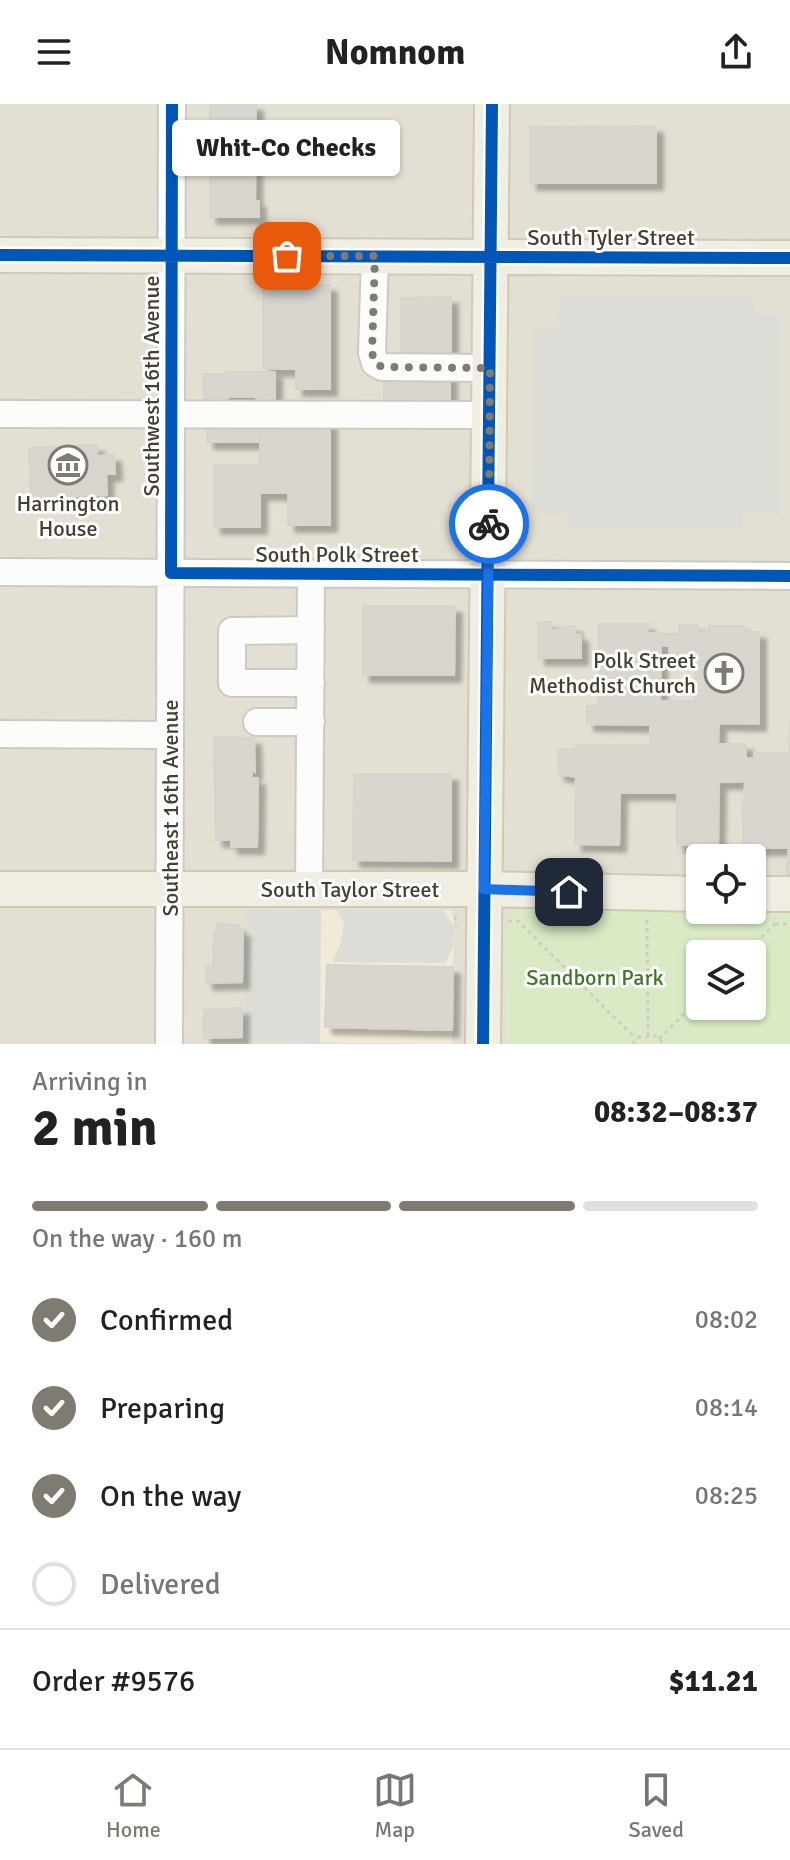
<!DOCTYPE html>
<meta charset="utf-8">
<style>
body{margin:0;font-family:Signika,sans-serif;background:#f6f6f6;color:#222;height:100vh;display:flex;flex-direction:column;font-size:30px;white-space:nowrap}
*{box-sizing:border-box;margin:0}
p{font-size:26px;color:#767676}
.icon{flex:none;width:44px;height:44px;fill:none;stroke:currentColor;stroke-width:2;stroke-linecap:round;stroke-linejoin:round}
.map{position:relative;height:940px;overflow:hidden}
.drawer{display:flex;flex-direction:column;background:#fff;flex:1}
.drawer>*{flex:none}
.fabs{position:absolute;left:686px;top:740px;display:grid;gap:16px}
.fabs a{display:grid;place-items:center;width:80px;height:80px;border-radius:8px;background:#fff;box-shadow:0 2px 6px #0004;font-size:40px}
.pin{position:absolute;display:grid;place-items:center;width:68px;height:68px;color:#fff;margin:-34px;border-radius:16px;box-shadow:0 4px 12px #0006}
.courier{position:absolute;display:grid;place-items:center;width:80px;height:80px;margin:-40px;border:6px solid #1a73e8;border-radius:50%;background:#fff;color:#222;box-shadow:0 2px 10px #0007}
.bubble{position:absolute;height:56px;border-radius:8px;background:#fff;box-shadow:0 2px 6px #0004;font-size:26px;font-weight:700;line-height:56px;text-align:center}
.summary em{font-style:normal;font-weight:700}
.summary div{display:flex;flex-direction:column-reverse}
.summary{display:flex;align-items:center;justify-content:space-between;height:136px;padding:0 32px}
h1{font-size:52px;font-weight:700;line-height:60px}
.bar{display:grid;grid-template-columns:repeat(4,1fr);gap:12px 8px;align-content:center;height:96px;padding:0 32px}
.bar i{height:10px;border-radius:6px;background:#e0e0e0}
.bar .on{background:#807b72}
.bar p{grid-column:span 4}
.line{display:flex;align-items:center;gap:20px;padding:0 32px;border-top:2px solid #e0e0e0}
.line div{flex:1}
ol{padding:0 32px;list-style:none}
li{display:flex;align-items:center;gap:24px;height:88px}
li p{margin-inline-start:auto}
li .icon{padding:8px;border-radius:50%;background:#807b72;color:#fff;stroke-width:4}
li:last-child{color:#767676}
li i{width:44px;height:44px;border:4px solid #e0e0e0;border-radius:50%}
header{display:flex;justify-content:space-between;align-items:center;height:104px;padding:0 32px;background:#fff;font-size:36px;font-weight:700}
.menu{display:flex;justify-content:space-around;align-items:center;height:112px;border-top:2px solid #e0e0e0;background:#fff;font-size:22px;color:#767676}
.menu a{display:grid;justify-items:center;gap:4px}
.menu .on{color:#807b72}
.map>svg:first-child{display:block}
.residential{fill:#e3dfd3;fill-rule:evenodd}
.commercial{fill:#f2ead8}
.green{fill:#d9eac4;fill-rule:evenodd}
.parking{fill:#dddcd6}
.building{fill:#d8d6cf;stroke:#d6d4cc;stroke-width:2;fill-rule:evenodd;filter:url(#shadow)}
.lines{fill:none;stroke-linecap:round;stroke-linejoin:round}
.minor-casing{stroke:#cccac4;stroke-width:30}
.major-casing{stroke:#d1cab3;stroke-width:38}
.path{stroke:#d0cdc8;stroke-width:3;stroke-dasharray:4 4;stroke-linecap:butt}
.minor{stroke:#fcfcfb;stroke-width:26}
.major{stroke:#f0ede2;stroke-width:34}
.cycleway-casing{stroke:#fff;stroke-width:17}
.cycleway{stroke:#0057b8;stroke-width:12}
.done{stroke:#807b72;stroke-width:8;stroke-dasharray:0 14.4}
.route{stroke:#1a73e8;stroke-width:10}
.labels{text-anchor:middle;stroke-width:6;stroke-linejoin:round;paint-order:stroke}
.street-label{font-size:22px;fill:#443e33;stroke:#fff}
.poi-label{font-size:22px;fill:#443e33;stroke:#fff}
.park-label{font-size:22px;fill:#3e7625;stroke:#fff}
</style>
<header><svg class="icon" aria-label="menu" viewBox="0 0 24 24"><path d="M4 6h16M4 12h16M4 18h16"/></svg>Nomnom<svg class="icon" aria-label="share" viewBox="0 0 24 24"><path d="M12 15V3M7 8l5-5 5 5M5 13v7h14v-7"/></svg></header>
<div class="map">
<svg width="790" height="940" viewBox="0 0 790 940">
<defs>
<filter id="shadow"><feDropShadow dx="7" dy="7" stdDeviation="2" flood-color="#0004"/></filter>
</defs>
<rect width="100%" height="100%" fill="#eeede6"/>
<path class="residential" d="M0,0H790V940H0ZM700,754H752V806H700ZM700,850H752V902H700Z"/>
<path class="commercial" d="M289,806H450L454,812L452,940L287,938Z"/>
<path class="green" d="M524,804L785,806L790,809V940H505L506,825C507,814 513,808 524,804ZM700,850H752V902H700Z"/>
<path class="parking" d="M560,192L754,193V211H779V409H743V424H568V409L532,408L533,222H559Z
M246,805L321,806L320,939L244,938Z
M337,806H443L454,823L453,843L445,859L332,858L340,842L344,818Z"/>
<path class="building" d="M210,0H256L255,97H259V113H210Z
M656,22V79H530V23Z
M263,180L330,181V285H296V265H263Z
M451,193V260H401V194Z
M384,267L450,268V300H384Z
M225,268H275V298H256L257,293H228V300H204V270H225Z
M260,316H287V389H260V423H214V361H260Z
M289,316L330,317V421H288Z
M207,319H260L259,338H207Z
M97,341V352L114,351L115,370H106L107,391L31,394L29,344Z
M363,502H455L454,571H363Z
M538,518H551V526H563V522H575V530L581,531V554H538Z
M599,520H648L647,529L679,530V521H698V528H709V522H744V528H759V620L719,619L718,640H746V654H754V649H789L790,617V774H786L789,744H756V741H744L742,703L744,702L745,678H719L718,741H677V689H620L619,741L575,740L576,673L558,670V646L576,645V641H650V621L587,620V602H598ZM661,542H669V553L672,557L696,552L695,597H660Z
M214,633L254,634L255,668L252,667V674H258L257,743H231V736H216Z
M354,670H451V757L353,756Z
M217,820L238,821V826H243L242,878L206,879V863H213L214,827H217Z
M327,861L453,863L452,926L325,923Z
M242,904V933L204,934V906Z"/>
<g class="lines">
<g class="minor-casing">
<path id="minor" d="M375,152L372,249L375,259L382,263L490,264
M0,310L490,311
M0,468L790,472
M311,526L232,527V579H311
M257,618H311
M0,630L169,631
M309,786L311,470
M169,940L172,0"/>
</g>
<g class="major-casing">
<path id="major" d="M0,151L790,154
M0,785H484L700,790
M752,790H790
M483,940L492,0"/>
</g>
<path class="path" d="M455,812L456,822
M647,816L648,932
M508,817H518L636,935
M775,820H790
M744,850L775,820V814
M659,935L700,894
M632,940L639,933L656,932L664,940"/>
<use href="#minor" class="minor"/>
<use href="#major" class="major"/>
<g class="cycleway-casing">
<path id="cycleway" d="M172,0L171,469L790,472
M0,151L790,154
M483,940L492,0"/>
</g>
<use href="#cycleway" class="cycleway"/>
</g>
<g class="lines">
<path class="done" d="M287,152H375L372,249L375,259L382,263L490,264L489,420"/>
<path class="route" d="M489,420L484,785L569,788"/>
</g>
<defs>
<g id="museum-ring" transform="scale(2)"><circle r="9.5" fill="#fff" stroke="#807b72" stroke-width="1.5"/><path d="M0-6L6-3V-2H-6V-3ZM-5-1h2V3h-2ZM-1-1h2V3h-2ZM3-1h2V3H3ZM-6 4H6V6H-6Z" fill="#807b72"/></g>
<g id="church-ring" transform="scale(2)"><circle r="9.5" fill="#fff" stroke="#807b72" stroke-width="1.5"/><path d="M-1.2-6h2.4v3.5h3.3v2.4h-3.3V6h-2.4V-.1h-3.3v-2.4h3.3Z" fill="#807b72"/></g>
</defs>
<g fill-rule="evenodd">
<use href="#museum-ring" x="68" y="361"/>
<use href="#church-ring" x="724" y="569"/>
</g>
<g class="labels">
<g class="street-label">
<text x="611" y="141">South Tyler Street</text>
<text transform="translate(151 282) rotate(-90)" y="8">Southwest 16th Avenue</text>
<text x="337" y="458">South Polk Street</text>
<text transform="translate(170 704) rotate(-90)" y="8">Southeast 16th Avenue</text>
<text x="350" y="793">South Taylor Street</text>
</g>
<g class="poi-label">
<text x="68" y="407">Harrington<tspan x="68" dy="25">House</tspan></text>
<text x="696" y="564" text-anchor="end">Polk Street<tspan x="696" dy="25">Methodist Church</tspan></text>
</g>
<g class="park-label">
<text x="595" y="881">Sandborn Park</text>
</g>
</g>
</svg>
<div class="fabs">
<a><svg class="icon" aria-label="locate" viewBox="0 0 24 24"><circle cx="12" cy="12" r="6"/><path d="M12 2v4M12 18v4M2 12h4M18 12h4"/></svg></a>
<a><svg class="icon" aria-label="layers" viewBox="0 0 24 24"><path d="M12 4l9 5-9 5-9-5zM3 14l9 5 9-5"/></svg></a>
</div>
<div class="pin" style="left:287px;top:152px;background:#ea580c"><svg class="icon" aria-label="bag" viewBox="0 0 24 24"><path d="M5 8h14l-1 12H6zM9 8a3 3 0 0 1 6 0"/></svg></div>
<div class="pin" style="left:569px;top:788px;background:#1f2937"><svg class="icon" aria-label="home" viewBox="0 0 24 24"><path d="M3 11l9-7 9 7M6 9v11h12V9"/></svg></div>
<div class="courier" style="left:489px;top:420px"><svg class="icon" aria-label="bike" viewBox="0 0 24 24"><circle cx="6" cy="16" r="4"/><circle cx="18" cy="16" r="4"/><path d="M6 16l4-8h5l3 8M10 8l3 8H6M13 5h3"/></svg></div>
<div class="bubble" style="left:172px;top:16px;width:228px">Whit-Co Checks</div>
</div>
<section class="drawer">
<div class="summary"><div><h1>2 min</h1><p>Arriving in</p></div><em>08:32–08:37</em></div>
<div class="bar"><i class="on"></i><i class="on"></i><i class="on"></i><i></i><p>On the way · 160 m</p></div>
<ol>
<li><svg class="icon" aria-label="check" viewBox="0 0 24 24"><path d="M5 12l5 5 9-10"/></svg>Confirmed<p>08:02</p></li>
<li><svg class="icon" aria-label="check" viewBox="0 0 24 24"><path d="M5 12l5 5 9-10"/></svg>Preparing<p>08:14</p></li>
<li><svg class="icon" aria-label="check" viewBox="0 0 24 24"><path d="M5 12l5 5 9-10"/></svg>On the way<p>08:25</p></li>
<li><i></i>Delivered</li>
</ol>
<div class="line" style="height:104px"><div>Order #9576</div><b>$11.21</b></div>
</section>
<nav class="menu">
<a class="on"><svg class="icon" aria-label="home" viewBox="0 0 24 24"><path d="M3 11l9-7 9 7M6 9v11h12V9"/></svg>Home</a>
<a><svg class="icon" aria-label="map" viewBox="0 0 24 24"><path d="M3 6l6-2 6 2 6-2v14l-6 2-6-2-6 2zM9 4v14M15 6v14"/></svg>Map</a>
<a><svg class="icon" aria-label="saved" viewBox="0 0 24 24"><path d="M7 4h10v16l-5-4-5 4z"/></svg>Saved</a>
</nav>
